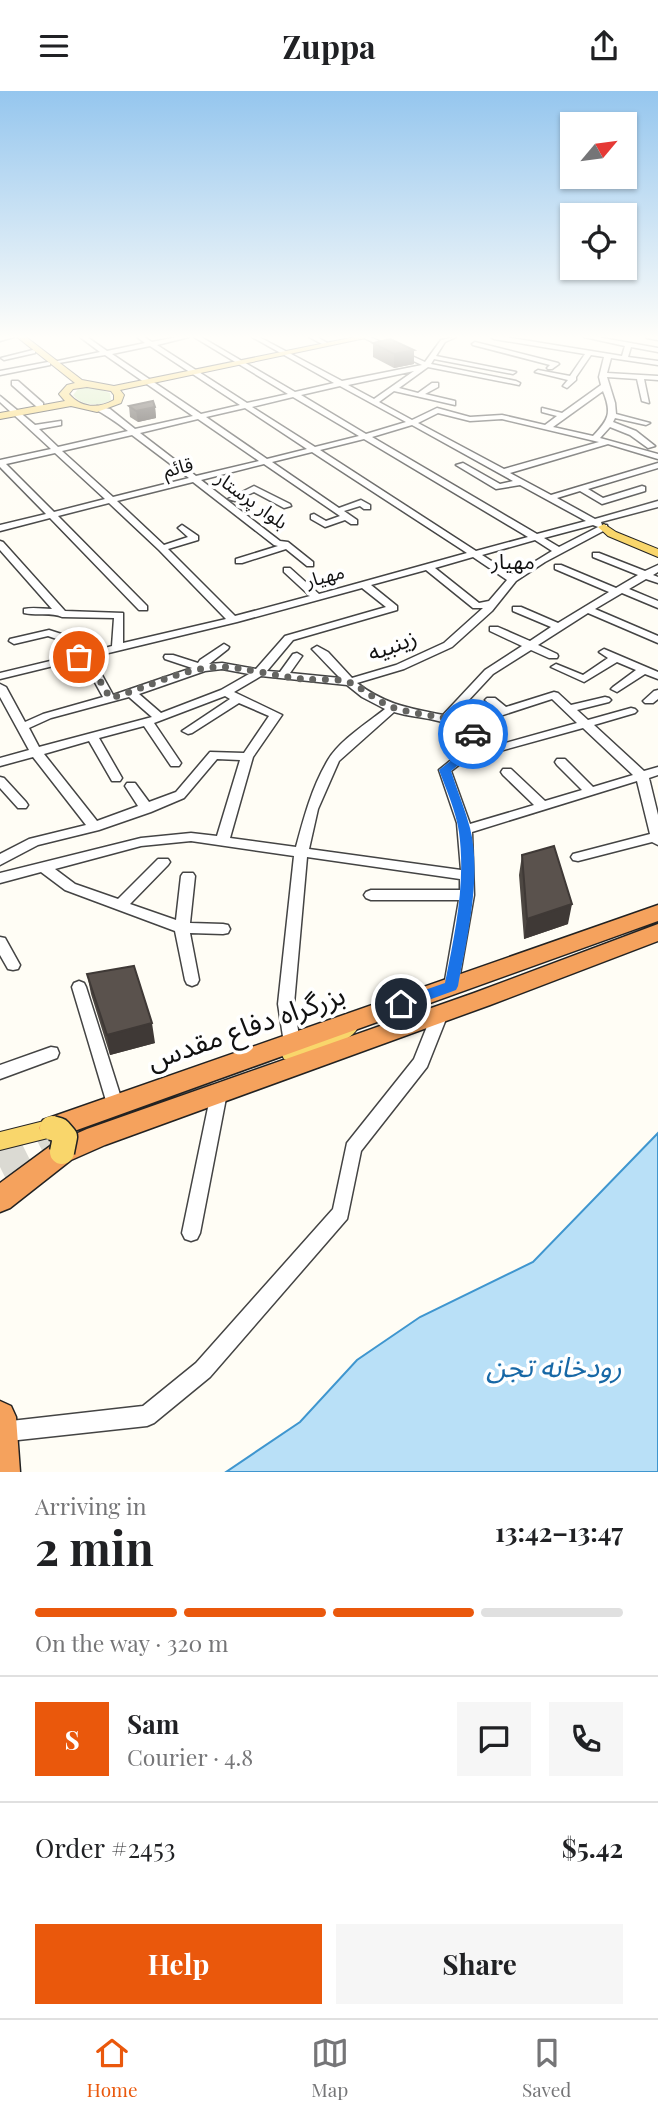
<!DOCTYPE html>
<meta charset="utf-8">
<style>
body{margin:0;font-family:"Playfair Display","Noto Sans Arabic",serif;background:#f6f6f6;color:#202124;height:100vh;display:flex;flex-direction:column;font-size:26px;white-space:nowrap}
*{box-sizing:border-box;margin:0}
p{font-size:23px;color:#757577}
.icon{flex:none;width:38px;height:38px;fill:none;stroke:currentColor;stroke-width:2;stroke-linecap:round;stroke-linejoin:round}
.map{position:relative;height:1381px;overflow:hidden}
.drawer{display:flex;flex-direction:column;background:#fff;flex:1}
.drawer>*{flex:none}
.needle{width:46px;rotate:61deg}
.tools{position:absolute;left:560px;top:21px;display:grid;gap:14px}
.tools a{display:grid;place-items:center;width:77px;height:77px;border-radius:0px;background:#fff;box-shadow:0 2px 5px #0004;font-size:35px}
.pin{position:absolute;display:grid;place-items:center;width:60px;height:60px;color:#fff;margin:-30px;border:4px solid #fff;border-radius:50%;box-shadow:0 2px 7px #0007}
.courier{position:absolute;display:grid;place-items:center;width:70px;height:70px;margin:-35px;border:5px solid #1a73e8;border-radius:50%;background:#fff;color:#222;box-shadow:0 2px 9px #0007}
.headline em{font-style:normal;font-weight:700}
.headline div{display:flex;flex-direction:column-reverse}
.headline{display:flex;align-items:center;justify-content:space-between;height:119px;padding:0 35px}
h1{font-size:46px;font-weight:700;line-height:52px}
.bar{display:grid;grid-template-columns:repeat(4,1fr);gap:10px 7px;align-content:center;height:84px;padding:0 35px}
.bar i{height:9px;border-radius:5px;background:#e0e0e0}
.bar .active{background:#ea580c}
.bar p{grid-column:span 4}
.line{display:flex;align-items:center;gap:18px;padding:0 35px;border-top:2px solid #e0e0e0}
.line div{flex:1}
.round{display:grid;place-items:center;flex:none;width:74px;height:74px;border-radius:0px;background:#f6f6f6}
.action{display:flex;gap:14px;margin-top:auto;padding:14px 35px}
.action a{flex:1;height:80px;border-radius:0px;background:#ea580c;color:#fff;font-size:28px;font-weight:700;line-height:80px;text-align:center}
.action a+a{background:#f6f6f6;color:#202124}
header{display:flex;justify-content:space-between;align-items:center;height:91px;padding:0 35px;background:#fff;font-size:32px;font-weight:700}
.dock{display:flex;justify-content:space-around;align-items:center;height:98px;border-top:2px solid #e0e0e0;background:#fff;font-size:19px;color:#757577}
.dock a{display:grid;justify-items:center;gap:4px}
.dock .active{color:#ea580c}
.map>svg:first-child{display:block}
.green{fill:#d5ebbd}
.water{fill:#b9e0f7;stroke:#3f96cf;stroke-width:2}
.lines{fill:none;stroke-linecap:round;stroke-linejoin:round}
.highway-tunnel-far1{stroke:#dbdad3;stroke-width:24;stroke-dasharray:24 11;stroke-linecap:butt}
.highway-tunnel{stroke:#dbdad3;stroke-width:30;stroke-dasharray:30 15;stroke-linecap:butt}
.minor-casing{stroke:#444;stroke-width:3}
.major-casing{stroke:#222;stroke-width:2}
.highway-casing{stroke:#222;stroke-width:3}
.minor{fill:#fff;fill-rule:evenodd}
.major{fill:#f9d66b;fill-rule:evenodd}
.highway{fill:#f5a25d;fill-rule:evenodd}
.major-bridge-casing{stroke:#222;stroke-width:27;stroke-linecap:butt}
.major-bridge{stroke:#f9d66b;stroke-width:24}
.wall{fill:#4d4742}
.shaded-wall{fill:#3f3936}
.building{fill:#5a524d;stroke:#3f3936;stroke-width:2}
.route{fill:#1a73e8}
.done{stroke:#646461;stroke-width:7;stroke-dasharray:0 12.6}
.labels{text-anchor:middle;stroke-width:7;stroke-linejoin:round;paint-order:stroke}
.far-street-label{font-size:19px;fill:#111;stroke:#fff}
.far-neighbourhood-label{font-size:21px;fill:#111;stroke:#fff}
.street-label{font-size:23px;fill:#111;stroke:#fff}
.near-street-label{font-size:28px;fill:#111;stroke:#fff}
.near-water-label{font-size:28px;font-style:italic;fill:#1768a6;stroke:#fff}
</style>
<header><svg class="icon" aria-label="menu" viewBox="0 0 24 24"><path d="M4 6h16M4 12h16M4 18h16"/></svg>Zuppa<svg class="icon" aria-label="share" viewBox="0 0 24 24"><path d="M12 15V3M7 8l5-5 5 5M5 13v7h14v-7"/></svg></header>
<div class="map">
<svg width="658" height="1381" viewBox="0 0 658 1381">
<rect width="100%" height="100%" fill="#fffdf5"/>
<path class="green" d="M92,296L110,302L111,309C99,316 82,315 73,304L79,297Z"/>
<path class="water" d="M658,1042V1381H226L300,1331L357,1269L420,1226L533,1171Z"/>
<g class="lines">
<path class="highway-tunnel-far1" d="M90,1037L269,970"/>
<path class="highway-tunnel" d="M0,1076L44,1054L95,1035"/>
<g class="minor-casing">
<path id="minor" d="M0,246H14L0,250Z
M80,246H87L107,260L145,252L137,246H144L152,251L177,246H189L157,254L247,312L288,303L194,246H201L295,301L334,292L252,246H259L342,290L422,274L362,246H370L425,271L441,249L456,246L445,251L436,265L516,281L513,283L434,268L431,273L516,290L520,292L519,294L428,276L399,297L418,302L432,292H438V296L425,303L455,310V314L394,300L379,311L412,329L437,317L470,326L502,324L545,334L557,325L542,321V317L562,322L601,294L599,286L604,266L591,264L576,286V289L567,297L563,295L568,289L535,281L538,279L570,285L585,263L494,248L491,246H505L622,265L625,255L584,246H597L658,257V261L631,256L628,266L658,270V274L611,267L607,282L658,285V289L644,288L649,312L642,310L637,288L607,286L615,312L616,323L650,332L646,334L615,327L613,331L636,340L655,355L648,357L630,344L610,336L600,347L658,363V368L608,353L510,382L551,404L658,372V377L588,398L603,407L642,395L645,396V400L602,413L580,400L557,407L595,428L658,410V416L601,431L602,434H607V438L545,471L516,490L492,520L452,556L404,578L357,592C386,614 409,617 443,624L485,579L522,555L490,540V536H498L530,550L551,536L513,520V516H521L558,532L609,501L555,478V474H561L616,497L638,484L593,466V462H599L645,480L658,474V481L653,484L658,486V492L646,488L629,498L658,510V517L622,502L595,518L658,545V552L588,522L538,554L557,563L558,565L557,567H549L531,559L493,583L453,626L461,630L496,619L485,609L487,607H495L506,616L554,601L558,602L571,614L605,606L609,607L611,609L609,611L577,619L588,629L631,617L635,618L637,620L635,622L594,634L644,680L658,676V684L649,687L658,724V754L652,751L578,770L573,769L571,766L573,763L650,743L637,690L472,741L474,804L458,895L456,899L451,901L446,899L444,895L459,809H371L366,807L364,804L366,801L371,799H460V788L307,766L294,913L300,952L298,956L292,958L286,956L284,952L278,913L294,765L191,750L141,755L55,778L75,793L118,808L158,768H168L170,771L168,774L130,813L176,829L181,785L183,782H193L195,785L190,832L223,833L228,834L230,838L228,842L223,843L190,842L199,889L197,893L192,895L187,893L185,889L175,840L65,799L41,781L0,792V782L141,747L191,742L217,745L240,669L217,668L184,707L151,721L99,739L38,754L0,774V763L29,748L86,734L33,666L0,675V667L29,659L0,606V593L6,596L25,631L43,623L103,606L82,568L0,588V582L92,560L48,545L14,553L9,550L10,548L49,539L105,557L112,555L114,527L62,526C52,521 37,525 24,522V518C33,516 43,518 52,518L0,459V450L3,451L65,520L123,522V552L226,528L159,459L109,412L58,425L147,515V519H139L50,427L0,440V434L46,423L0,376V369L51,358L0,311V305L35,334L61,330V334L39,338L58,356L128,340C116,331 106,324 93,317L97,315L110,318L135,338L193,325L105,264L53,273V271L100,261ZM150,255L240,314L201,323L112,263ZM414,280L374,308L348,294ZM340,295L406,331L366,343L301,304ZM603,300C612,322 609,328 593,345L553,336ZM293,306L359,345L315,356L252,316ZM245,317L307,358L267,368L206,326ZM438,322L470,330L502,328L599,351L504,378L418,332ZM198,328L259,370L196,385L140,342ZM412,334L513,390L500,393L463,372L456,374L496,398L520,394L586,430L537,443L372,346ZM132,344L189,387L113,406L62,360ZM364,348L528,446L476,460L320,359ZM312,361L467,462L319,503L290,477H284V481L310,505L235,525L168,458L198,449V445L182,434L178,437L188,446L164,454L117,410L193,391L274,454L278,455L236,468V472H242L286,458L307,475H313V471L288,451L280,450L201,389L264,373L340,425L326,430L314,423L311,424V428L325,436L345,429L351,433H357V429L344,420L360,415L364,418H370V414L361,409L339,417L272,371ZM55,362L105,408L54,421L6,373ZM593,434L598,436L559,456L544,447ZM535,449L552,460L513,484L482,464ZM473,466L507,489L489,510L479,512L435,477ZM426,479L473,517H483L444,552L396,574L352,587L328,561L317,555L312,558C321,567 330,577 340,587L290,582L302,565L297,562L293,563L280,581L267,580L293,549L397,519V515L371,494ZM362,497L386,516L285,545L256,578L222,572L209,573L228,558L229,556L224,553L200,569L198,572L173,564H165L164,566L165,568L192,577L113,604L92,566L237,531ZM222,578L249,583L221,599L161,622L139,603L205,580ZM261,585L347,594L362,606L385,618C367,632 339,650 328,669C312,696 304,726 296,756L230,747L253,666L282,624L234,601ZM225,605L230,608L182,640L188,643L192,642L239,612L269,625L244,662L210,661L176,701L149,711L135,692H127L125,695L138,715L97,730L44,663L89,650L112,690H120L122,687L99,647L144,635L171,675H179L181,672L154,632ZM129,606L152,626L39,656L29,637L51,627ZM552,608L577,632L477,660L485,653L469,635ZM394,621C424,630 451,624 472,652L439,679L457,732L461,779L309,758L318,718L339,670ZM583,637L633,684L593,696L565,668H557L555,671L557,674L582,699L545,710L511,678H503L501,681L503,684L534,714L470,733L451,680L464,670Z
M309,246H317L329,253L324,254Z
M646,246H658V249L647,247Z
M475,251L558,272L559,273L552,278H548L547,277L550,274L473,254L472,253Z
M33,259L35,260V262L4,269L1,267Z
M48,271L50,272V274L0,284V280Z
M12,290H18L43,312V316H37L12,294Z
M254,395L290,413L291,415L284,417L254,401L235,410L228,408Z
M604,558L658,581V588L645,583L617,601L611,598L613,596L636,579L617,571L584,591L551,576L556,573L583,584L608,567L599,561Z
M658,599V608L653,612H645L643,610L654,600Z
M0,686L4,687L26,711L28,714L26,717H18L0,697Z
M0,846L5,847L20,874L18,878L13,879L8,878L0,864Z
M79,890L84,892L86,896L123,1013L121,1018L115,1020L109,1018L107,1013L72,896L74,892Z
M440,917L445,919L448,923L427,976L361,1060L347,1128L210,1286L154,1332L147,1335L0,1351V1331H2L143,1315L196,1272L333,1118L347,1052L414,968L432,923L435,919Z
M51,956L57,957L59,962L57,967L0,988V974Z
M219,995L225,997L227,1002L200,1142L197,1148L191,1150L185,1148L182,1142L211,1002L213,997Z"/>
</g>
<g class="major-casing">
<path id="major" d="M17,246H26L82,289L114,295L355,246H370L120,299L124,304L121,312L97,321L71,315L0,328V322L65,310L59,303L67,294L75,292ZM87,296L111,300L114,304V309C98,318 81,317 69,303L73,298Z
M604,433L616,441L658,458V466L608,445L598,436Z
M347,930L354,932L357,938C350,952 298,973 284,968L281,962L284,956L319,944Z
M52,1028L60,1030L63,1037L60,1044L0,1059V1041Z"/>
</g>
<g class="highway-casing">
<path id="highway" d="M658,814V830L52,1048L43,1045L39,1037L43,1029Z
M658,833V850L490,914L105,1054L71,1069L10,1117L0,1121V1092L53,1053L87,1038L474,902Z
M0,1310L11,1315L16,1326L20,1381H0Z"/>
</g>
<use href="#minor" class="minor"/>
<use href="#major" class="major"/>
<use href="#highway" class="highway"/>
<g class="major-bridge-casing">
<path id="major-bridge" d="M52,1037L59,1039L65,1046L62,1061"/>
</g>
<use href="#major-bridge" class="major-bridge"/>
</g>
<path class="wall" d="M373,252L414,273L394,277L373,266Z
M129,315L155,316L156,327L138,331L130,326Z
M522,764L568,833L524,848L519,784Z
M87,883L155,952L110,964L91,903Z"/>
<path class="shaded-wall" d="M414,259V273L394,277V263Z
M155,316L156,327L138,331L136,320Z
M572,813L568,833L524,848L527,828Z
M152,932L155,952L110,964L107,944Z"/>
<path class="building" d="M390,248L414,259L394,263L373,252Z
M153,310L155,316L136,320L129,315Z
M554,755L572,813L527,828L522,764Z
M134,875L152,932L107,944L87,883Z"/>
<linearGradient id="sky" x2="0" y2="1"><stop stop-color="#95c6ee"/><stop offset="0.56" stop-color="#fffefa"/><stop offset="1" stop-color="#fffefa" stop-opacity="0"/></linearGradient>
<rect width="658" height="439" fill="url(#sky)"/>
<path class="route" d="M473,639L476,640L484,653L451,680C457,699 465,718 470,737C482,784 467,848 458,895L456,899L401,919L394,913L396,909L445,892C455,842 466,792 459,741C456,720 446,698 439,679L473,652L467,643Z"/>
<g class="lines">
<path class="done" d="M79,566L85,564L110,607C145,598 182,577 218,576C240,575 278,586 303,588C317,590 339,586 351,592C367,600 380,613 398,618C424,626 453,622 473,643"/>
</g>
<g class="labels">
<g class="far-street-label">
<text transform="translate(178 376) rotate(-14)" y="7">قائم</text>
<text transform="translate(252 409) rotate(36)" y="7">بلوار پرستار</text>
<text transform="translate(325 485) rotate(-15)" y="7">مهیار</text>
</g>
<g class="far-neighbourhood-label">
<text x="513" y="478">مهیار</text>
</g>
<g class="street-label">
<text transform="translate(392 554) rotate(-21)" y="8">زینبیه</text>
</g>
<g class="near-street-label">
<text transform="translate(246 936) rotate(-19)" y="10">بزرگراه دفاع مقدس</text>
</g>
<g class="near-water-label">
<text x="554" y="1286">رودخانه تجن</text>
</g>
</g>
</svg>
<div class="tools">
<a><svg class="needle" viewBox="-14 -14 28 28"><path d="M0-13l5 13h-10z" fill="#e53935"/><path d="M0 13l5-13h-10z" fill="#757577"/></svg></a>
<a><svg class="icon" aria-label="locate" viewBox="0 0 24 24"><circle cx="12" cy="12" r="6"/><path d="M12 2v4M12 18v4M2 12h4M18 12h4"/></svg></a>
</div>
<div class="pin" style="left:79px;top:566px;background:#ea580c"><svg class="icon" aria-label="bag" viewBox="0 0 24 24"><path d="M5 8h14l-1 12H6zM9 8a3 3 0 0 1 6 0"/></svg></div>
<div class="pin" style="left:401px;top:913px;background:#1f2937"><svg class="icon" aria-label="home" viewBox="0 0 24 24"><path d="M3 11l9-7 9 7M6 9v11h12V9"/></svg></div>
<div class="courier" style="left:473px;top:643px"><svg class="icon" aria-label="car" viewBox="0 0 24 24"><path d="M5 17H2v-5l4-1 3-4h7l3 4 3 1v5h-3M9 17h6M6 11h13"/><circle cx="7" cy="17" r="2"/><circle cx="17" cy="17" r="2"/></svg></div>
</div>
<section class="drawer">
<div class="headline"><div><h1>2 min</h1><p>Arriving in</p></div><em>13:42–13:47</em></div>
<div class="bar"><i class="active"></i><i class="active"></i><i class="active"></i><i></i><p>On the way · 320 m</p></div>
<div class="line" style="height:126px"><b class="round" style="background:#ea580c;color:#fff">S</b><div><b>Sam</b><p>Courier · 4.8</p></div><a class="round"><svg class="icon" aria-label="chat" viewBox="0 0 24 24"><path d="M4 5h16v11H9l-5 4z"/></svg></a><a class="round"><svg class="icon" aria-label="phone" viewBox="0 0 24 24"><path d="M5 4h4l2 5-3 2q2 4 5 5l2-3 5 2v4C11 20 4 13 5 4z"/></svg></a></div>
<div class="line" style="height:91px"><div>Order #2453</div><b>$5.42</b></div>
<div class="action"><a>Help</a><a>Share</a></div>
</section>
<nav class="dock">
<a class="active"><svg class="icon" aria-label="home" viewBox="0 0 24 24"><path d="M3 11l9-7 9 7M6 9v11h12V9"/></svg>Home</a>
<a><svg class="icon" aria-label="map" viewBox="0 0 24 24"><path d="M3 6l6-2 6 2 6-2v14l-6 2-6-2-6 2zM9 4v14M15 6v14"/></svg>Map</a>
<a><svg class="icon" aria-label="saved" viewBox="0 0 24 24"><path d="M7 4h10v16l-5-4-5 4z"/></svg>Saved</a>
</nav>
